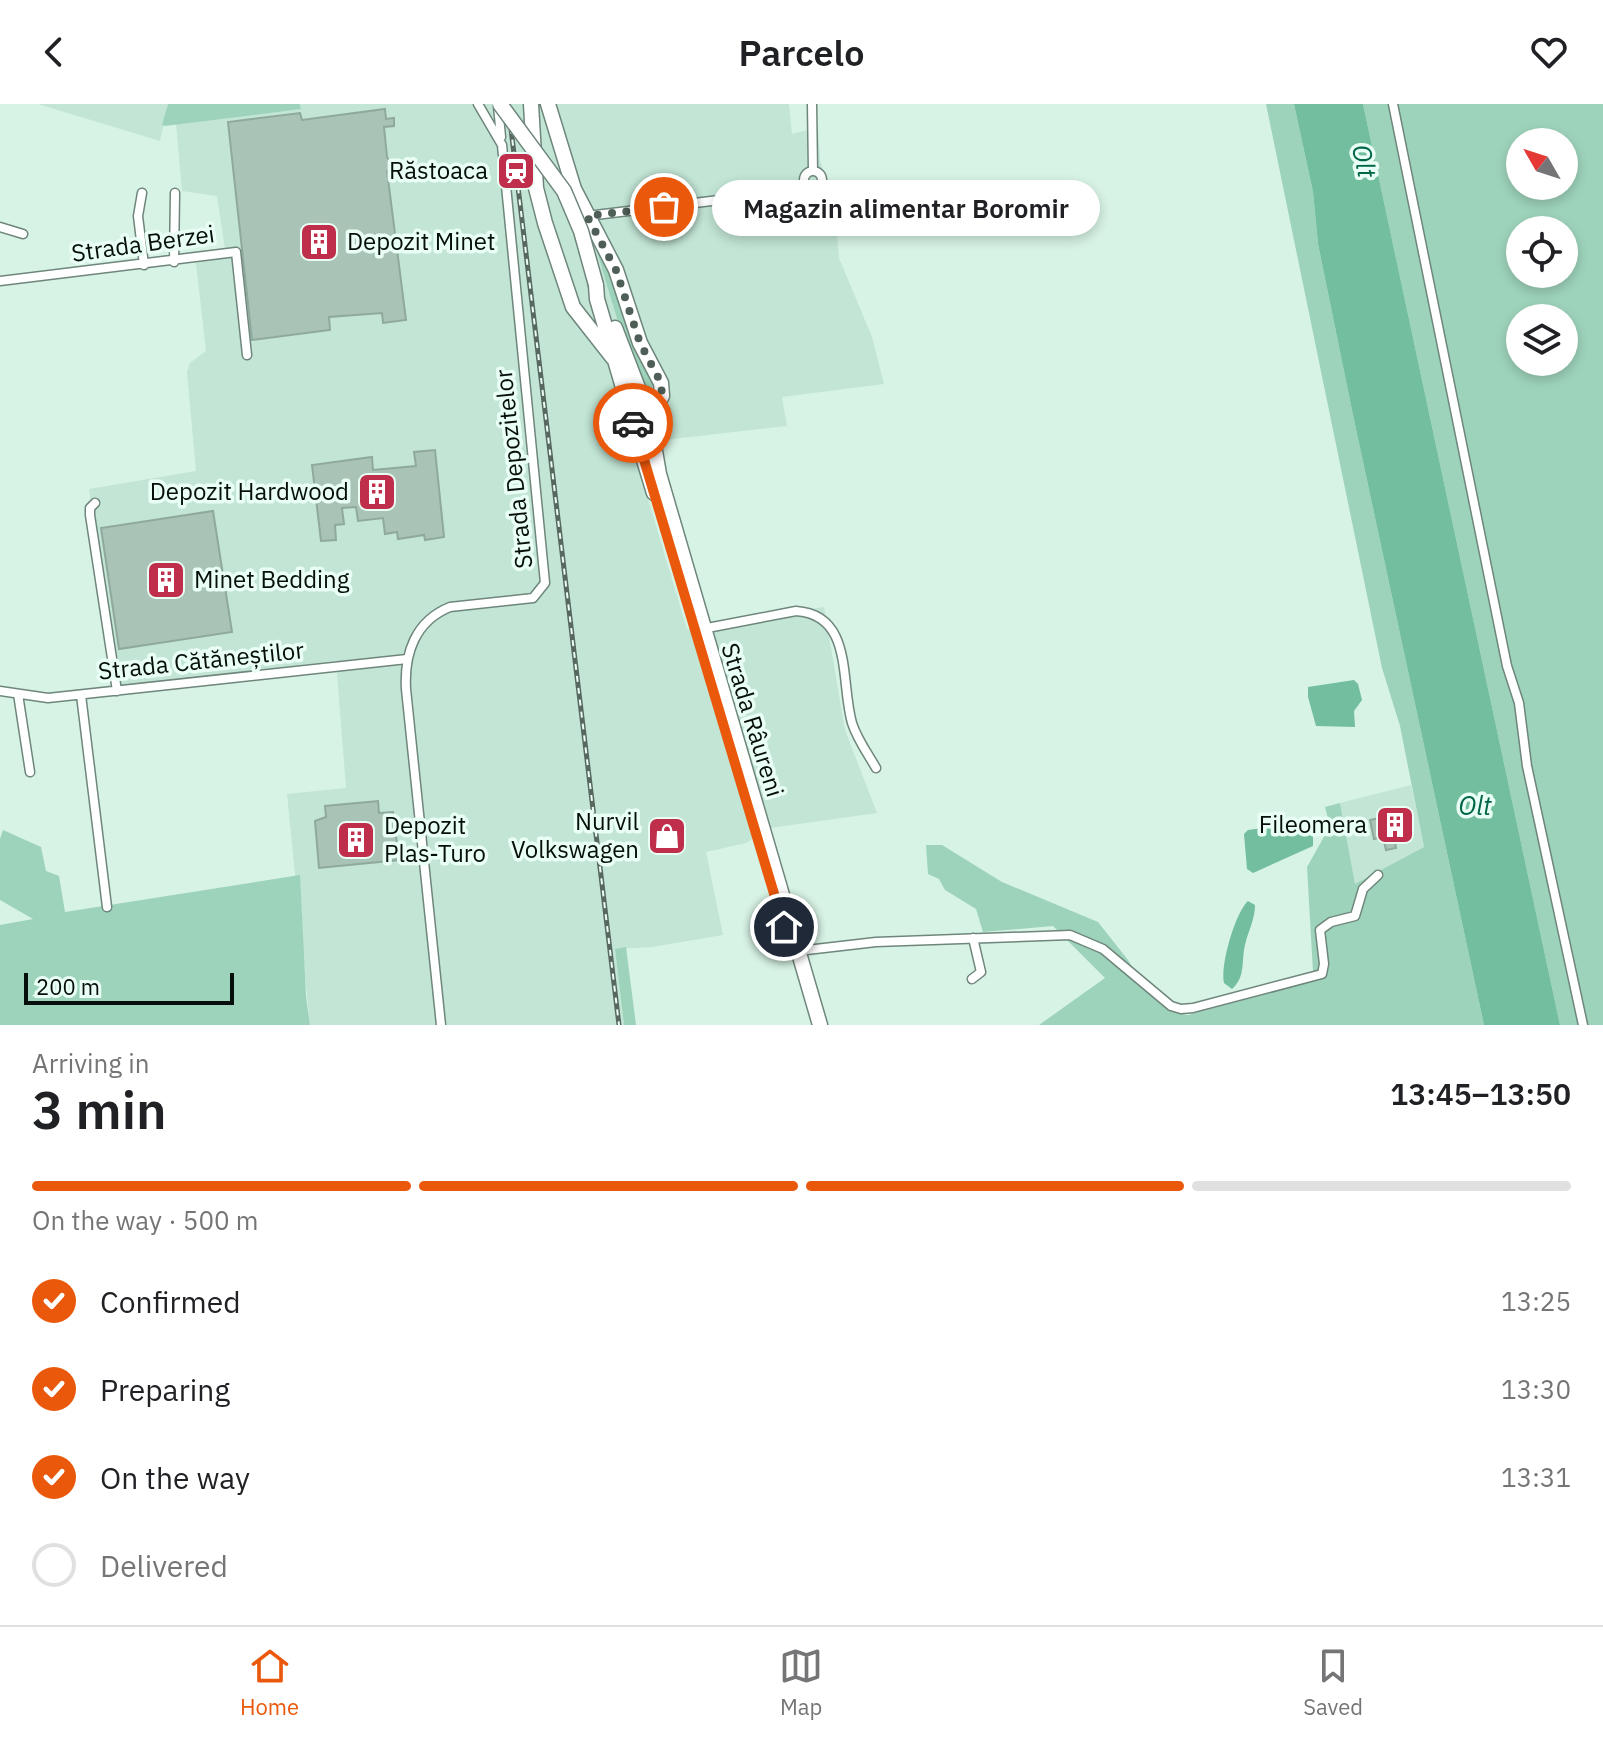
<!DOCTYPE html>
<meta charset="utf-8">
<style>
body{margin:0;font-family:"IBM Plex Sans",sans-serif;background:#f2f2f2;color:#202124;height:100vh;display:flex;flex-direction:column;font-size:30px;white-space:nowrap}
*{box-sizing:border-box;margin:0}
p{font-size:26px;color:#757577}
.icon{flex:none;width:44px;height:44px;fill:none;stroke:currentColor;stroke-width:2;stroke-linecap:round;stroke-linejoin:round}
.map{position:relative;height:921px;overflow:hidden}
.panel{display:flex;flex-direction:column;background:#fff;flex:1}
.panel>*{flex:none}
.needle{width:52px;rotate:309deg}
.controls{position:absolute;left:1506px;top:24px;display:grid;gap:16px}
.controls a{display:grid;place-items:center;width:72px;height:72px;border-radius:50%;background:#fff;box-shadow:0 4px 12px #0003;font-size:40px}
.scale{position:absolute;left:24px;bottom:20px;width:210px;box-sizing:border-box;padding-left:8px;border:4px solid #060f0b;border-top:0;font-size:22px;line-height:28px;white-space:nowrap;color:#060f0b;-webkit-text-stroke:6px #e9fef4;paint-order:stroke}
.pin{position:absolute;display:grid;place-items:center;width:68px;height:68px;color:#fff;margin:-34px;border:4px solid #fff;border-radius:50%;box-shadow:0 2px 8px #0007}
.courier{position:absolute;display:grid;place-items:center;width:80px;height:80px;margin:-40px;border:6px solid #ea580c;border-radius:50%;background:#fff;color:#222;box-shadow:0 2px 10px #0007}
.bubble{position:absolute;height:56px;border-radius:28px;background:#fff;box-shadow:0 4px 12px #0003;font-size:26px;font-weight:600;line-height:56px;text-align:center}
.summary em{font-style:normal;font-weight:600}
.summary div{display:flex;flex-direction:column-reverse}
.summary{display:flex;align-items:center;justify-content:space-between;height:136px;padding:0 32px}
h1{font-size:52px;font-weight:600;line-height:60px}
.bar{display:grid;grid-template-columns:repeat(4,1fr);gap:12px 8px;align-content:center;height:96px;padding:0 32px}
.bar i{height:10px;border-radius:6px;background:#e0e0e0}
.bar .current{background:#ea580c}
.bar p{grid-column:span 4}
ol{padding:0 32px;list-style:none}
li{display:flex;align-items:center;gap:24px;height:88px}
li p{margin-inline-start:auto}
li .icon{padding:8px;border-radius:50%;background:#ea580c;color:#fff;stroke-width:4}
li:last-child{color:#757577}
li i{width:44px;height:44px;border:4px solid #e0e0e0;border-radius:50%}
header{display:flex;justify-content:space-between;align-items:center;height:104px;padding:0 32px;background:#fff;font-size:36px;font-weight:600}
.menu{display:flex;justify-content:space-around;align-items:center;height:112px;border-top:2px solid #e0e0e0;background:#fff;font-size:22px;color:#757577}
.menu a{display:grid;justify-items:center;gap:4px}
.menu .current{color:#ea580c}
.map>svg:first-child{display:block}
.built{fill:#c2e5d5}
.green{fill:#9ed3bb;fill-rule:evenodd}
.water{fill:#73be9e}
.building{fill:#a9c3b7;stroke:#8fa99d;stroke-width:2}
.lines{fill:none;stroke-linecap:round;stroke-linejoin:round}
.minor-casing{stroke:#6e867b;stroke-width:11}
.primary-casing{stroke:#6e867b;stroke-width:17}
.minor{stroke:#fff;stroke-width:8}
.primary{stroke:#fff;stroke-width:14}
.rail-casing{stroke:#586860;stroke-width:5}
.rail{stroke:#e9fef4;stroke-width:2;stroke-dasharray:6;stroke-linecap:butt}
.primary-bridge-casing{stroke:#6e867b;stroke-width:17;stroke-linecap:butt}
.primary-bridge{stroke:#fff;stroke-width:14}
.done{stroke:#4f5f57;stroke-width:8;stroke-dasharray:0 14.4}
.route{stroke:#ea580c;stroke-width:10}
.labels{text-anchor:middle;stroke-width:7;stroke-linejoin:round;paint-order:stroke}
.poi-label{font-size:24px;fill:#060f0b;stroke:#e9fef4;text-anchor:end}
.street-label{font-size:24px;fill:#060f0b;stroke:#e9fef4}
.water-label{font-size:26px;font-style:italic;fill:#006648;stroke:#e9fef4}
</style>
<header><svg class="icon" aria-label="back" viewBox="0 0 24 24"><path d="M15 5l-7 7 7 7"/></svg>Parcelo<svg class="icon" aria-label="heart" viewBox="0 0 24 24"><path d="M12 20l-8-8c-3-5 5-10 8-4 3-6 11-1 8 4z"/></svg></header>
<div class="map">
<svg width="1603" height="921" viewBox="0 0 1603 921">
<rect width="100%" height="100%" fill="#d7f3e5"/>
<path class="built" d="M38,0H168L160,37Z
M301,0H789L792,30L818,23L820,55L835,111L839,154L872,233L884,280L782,293L787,322L664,336L634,348L687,525L824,503L845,626L877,709L770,724L746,739L706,748L723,831L652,843L615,845L624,921H310L287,690L346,684L336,557L118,583L89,385L196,367L187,268L190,259L206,247L196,159L226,152L217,92L182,87L176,19L300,5Z
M1411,681L1424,743L1355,781L1340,699Z"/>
<path class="green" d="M168,0H300L301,5L165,22L162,21Z
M1266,0H1294L1313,88L1318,140L1353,311L1484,921H1039L1105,874L1053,822L983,828L976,805L945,786L939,775L928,770L926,741H942L1002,778L1098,818L1128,856L1147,888L1176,909L1188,911L1310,878L1313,868L1307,763L1330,722L1325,703L1340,699L1355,780L1424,743L1400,622L1382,564Z
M1363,0H1603V921H1560ZM1520,38H1564V82H1520ZM1520,126H1564V170H1520ZM1520,214H1564V258H1520Z
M595,141L614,175L634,243L653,277L651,289L645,287L621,228Z
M3,726L41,743L46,767L59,772L65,808L300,771L306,892L310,921H0V821L33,815L0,796V735Z
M626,843L636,921H624L615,845Z"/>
<path class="water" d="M1294,0H1363L1560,921H1484L1353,311L1318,140L1313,88Z
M1354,576L1358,580L1362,596L1354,607L1355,623L1316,622L1308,593V583Z
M1308,718L1313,723V742L1253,769L1247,765L1244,730L1248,726Z
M1248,797L1255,801C1255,816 1248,827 1245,841C1241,857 1246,873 1232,885L1224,879C1220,862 1235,809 1248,797Z"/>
<path class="building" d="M385,5L386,15L394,14V22L384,23L387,53L391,60L392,67H387L406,216L383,219L382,209L329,213L330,226L252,236L228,18L300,9L302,16Z
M435,346L444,433L425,436L424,431L398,435L397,428L385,430L383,414L358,417L356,403L342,404L344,420L335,421L336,436L321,437L312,361L372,353L373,366L416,362L414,348Z
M213,407L232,528L119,545L101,424Z
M378,697L379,709L393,708L399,756L319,764L315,717L326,713L325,702Z
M1406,708L1410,728L1394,731L1396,744L1386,746L1383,733L1374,735L1370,716Z"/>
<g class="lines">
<g class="minor-casing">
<path id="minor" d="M812,0L813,67
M1393,0L1507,562L1519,599L1527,662L1583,921
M498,2L501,33
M804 76a9 9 0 1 1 18 0a9 9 0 1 1-18 0Z
M142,89L138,112L144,161
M587,112L794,87L807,83
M0,123L23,130
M174,158L175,89
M0,177L236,148L247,251
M95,399L90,404V411L117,587
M702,525L796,507C854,511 840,578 852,619C857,635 868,650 876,664
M0,587L48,594L407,555
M18,590L30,668
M81,591L107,803
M798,847L876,838L1070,831L1103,845L1171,902L1181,905L1193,904L1322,870L1324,860L1320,826L1331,818L1355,812L1363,785L1378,771
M972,875L981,868L973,834
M441,921L406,585C404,550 415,517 450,503L533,494L545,479L502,41L478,0"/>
</g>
<g class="primary-casing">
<path id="primary" d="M531,0L536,84L545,119L573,203L613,254
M548,0L574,85L616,166L640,239L661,279L662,292L653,307
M596,181L597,195L632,314
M615,224L645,302
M633,320L654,389
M653,321L643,326L636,323L632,314L634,307L645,302L655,310L654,341L659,370L820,921"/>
</g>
<use href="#minor" class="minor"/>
<use href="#primary" class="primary"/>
<g class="rail-casing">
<path id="rail" d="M508,0L619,921"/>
</g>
<use href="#rail" class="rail"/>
<g class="primary-bridge-casing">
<path id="primary-bridge" d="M500,0L564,87L581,127L596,181"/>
</g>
<use href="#primary-bridge" class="primary-bridge"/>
</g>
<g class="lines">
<path class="done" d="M633,319L632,310L637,304L645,302L653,307L662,292L661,279L640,239L616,166L587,112L664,103"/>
<path class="route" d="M633,319L784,823"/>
</g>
<defs>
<g id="station-square" transform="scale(2)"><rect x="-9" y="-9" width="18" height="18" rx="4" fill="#bf2e4a" stroke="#e9fef4"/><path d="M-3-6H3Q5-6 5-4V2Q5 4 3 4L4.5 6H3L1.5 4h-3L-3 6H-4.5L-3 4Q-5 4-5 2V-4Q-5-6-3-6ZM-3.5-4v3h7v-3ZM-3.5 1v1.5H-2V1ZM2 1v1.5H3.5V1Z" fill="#fff"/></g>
<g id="building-square" transform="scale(2)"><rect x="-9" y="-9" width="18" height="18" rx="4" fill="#bf2e4a" stroke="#e9fef4"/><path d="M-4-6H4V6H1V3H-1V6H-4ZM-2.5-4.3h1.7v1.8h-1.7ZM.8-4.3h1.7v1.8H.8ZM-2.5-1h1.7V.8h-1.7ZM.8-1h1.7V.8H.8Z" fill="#fff"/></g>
<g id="shop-square" transform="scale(2)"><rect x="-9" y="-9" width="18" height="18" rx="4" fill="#bf2e4a" stroke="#e9fef4"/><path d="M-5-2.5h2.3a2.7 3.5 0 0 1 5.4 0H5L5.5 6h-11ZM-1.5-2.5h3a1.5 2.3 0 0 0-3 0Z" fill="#fff"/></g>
</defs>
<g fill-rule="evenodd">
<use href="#station-square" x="516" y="67"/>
<use href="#building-square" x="319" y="138"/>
<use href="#building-square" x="377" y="388"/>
<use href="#building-square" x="166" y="476"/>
<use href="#building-square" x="1395" y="721"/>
<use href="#shop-square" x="667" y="732"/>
<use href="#building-square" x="356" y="736"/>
</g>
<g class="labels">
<g class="poi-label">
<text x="488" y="75">Răstoaca</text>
<text x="347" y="146" text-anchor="start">Depozit Minet</text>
<text x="349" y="396">Depozit Hardwood</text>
<text x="194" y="484" text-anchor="start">Minet Bedding</text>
<text x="639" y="726">Nurvil<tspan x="639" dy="28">Volkswagen</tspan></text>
<text x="1367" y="729">Fileomera</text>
<text x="384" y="730" text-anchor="start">Depozit<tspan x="384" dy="28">Plas-Turo</tspan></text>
</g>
<g class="street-label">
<text transform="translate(143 140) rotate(-8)" y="8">Strada Berzei</text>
<text transform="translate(514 365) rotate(-96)" y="8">Strada Depozitelor</text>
<text transform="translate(201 557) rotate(-6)" y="8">Strada Cătăneștilor</text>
<text transform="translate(752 616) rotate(73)" y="8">Strada Râureni</text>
</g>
<g class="water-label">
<text transform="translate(1364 57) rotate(78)" y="9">Olt</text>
<text x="1475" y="711">Olt</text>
</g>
</g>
</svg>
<div class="controls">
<a><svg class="needle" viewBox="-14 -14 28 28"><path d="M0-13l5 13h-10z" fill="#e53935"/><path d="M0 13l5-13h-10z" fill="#757577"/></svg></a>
<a><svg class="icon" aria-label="locate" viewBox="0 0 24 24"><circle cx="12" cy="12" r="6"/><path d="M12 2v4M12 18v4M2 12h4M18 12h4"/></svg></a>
<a><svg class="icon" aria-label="layers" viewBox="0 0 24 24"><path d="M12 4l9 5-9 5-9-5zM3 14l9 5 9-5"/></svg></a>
</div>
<div class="scale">200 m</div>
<div class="pin" style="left:664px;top:103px;background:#ea580c"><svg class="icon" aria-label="bag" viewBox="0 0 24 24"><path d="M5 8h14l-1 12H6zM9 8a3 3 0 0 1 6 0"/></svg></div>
<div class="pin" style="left:784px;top:823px;background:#1f2937"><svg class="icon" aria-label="home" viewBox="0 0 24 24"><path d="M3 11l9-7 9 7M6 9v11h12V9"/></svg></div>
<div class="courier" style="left:633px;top:319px"><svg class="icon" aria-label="car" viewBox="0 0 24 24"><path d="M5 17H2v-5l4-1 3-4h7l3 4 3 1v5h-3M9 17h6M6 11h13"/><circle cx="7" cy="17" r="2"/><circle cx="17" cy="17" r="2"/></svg></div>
<div class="bubble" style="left:712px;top:76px;width:388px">Magazin alimentar Boromir</div>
</div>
<section class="panel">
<div class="summary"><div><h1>3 min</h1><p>Arriving in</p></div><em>13:45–13:50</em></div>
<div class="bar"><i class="current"></i><i class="current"></i><i class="current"></i><i></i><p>On the way · 500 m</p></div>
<ol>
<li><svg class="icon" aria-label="check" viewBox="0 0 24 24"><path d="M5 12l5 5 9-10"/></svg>Confirmed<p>13:25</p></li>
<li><svg class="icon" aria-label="check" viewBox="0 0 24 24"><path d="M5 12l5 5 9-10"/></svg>Preparing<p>13:30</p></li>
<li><svg class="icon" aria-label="check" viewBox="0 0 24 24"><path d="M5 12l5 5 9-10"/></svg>On the way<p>13:31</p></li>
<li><i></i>Delivered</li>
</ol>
</section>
<nav class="menu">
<a class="current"><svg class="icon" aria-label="home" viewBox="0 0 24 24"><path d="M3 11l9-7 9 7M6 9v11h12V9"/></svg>Home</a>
<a><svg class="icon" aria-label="map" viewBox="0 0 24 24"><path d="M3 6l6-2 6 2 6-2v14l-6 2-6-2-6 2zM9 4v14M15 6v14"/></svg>Map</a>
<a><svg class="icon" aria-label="saved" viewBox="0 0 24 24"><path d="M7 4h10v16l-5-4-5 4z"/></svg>Saved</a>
</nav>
